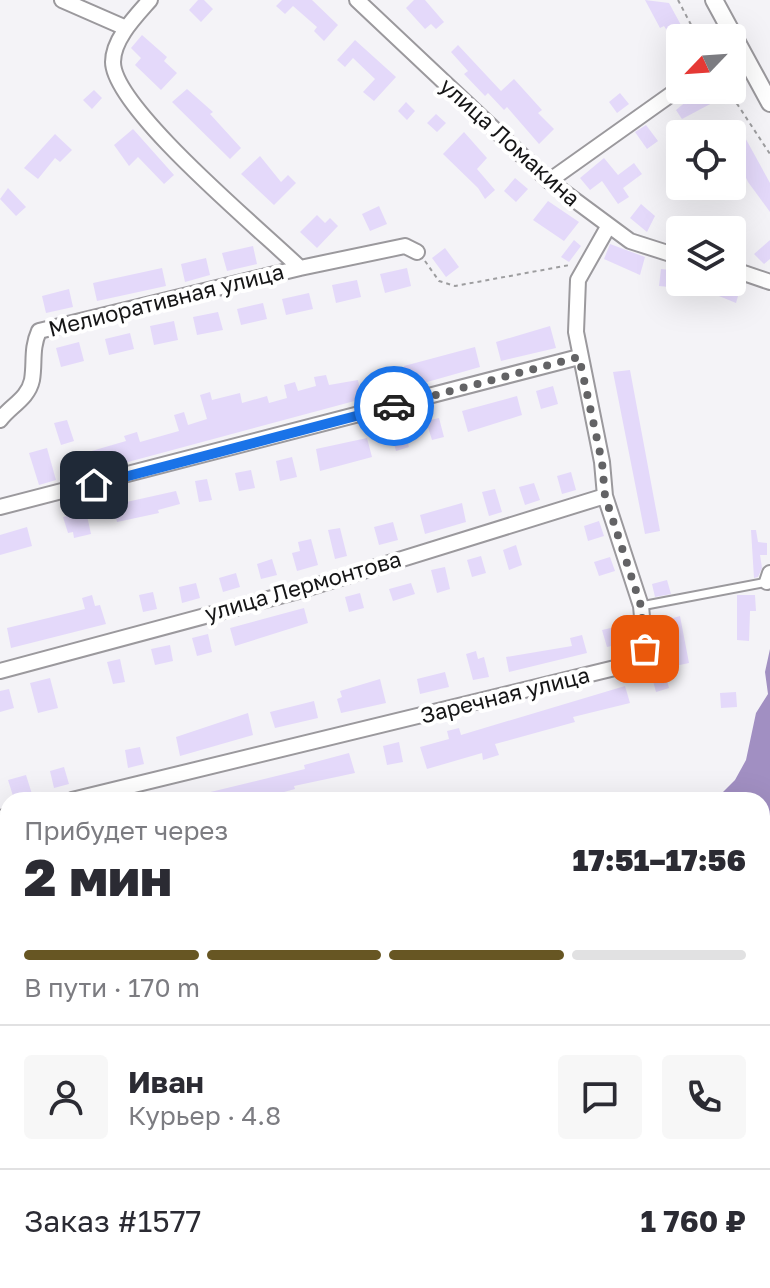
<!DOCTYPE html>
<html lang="ru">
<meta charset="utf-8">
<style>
body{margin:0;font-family:"Golos Text",sans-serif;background:#f7f7f7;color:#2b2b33;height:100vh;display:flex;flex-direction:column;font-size:30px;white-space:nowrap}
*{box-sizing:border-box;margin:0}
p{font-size:26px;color:#7c7c81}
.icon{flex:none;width:44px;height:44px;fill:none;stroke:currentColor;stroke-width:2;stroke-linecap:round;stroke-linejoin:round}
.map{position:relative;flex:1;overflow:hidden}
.drawer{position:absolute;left:0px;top:792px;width:770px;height:496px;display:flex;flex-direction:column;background:#fff;border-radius:24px 24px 0 0;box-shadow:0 8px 32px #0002}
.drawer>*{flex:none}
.needle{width:52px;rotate:245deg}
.tools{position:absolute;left:666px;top:24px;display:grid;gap:16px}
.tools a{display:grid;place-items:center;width:80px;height:80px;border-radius:8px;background:#fff;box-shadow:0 8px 32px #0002;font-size:40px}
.pin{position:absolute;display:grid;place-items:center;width:68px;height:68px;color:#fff;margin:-34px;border-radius:16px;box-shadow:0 4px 12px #0006}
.courier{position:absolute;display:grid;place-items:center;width:80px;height:80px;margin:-40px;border:6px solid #1a73e8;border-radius:50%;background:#fff;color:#222;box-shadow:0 2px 10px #0007}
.overview em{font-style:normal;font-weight:800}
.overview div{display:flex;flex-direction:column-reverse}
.overview{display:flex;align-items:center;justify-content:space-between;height:136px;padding:0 24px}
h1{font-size:52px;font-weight:800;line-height:60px}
.bar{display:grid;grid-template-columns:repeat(4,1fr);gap:12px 8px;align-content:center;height:96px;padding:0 24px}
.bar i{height:10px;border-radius:6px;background:#e1e1e2}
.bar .active{background:#675623}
.bar p{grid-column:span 4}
.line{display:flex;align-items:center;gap:20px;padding:0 24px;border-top:2px solid #e1e1e2}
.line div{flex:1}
.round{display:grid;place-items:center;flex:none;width:84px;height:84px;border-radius:8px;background:#f7f7f7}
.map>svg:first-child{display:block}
.water{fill:#a18fc2}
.building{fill:#e4d9fa}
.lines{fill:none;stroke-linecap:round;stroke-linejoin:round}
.service-casing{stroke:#9b999d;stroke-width:11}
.minor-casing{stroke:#9b999d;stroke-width:18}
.tertiary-casing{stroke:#9b999d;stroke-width:20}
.path{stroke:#9d9d9f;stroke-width:2;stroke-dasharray:4 4;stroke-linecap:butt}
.service{stroke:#fff;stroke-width:7}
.minor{stroke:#fff;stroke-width:14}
.tertiary{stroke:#fff;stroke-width:16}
.done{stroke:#636365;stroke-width:8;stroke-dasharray:0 14.4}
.route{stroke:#1a73e8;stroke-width:10}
.labels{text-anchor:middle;stroke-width:8;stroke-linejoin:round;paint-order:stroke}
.street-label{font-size:22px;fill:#151516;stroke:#fff}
</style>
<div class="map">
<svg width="770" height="1288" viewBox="0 0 770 1288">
<rect width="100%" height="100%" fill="#f4f3f7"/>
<path class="water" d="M770,649V832L762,841V800H715L735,780L746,760L756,713L768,694L765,672Z
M0,869L8,872V938L0,934Z"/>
<path class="building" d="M198,0H204L213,9L201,22L189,10Z
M282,0H312L338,25L324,41L314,31L317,27L293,6L285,14L276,6Z
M414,0H425L444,22L436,29L431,24L425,29L406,8Z
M645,0L669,3L688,38H680V51L664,26L660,28Z
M142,35L167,57L164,61L177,73L161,90L135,65L141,58L131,48Z
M355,40L396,77L374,101L363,92L375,79L353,58L345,67L337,60Z
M458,45L501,91L514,79L542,110L538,113L554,129L539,144L507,107L504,110L488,93L485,96L464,74L468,71L451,52Z
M187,89L213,112L210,114L241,148L230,159L172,102Z
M94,90L102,98L92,109L83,100Z
M700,90H707L714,102L682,119L676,110Z
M620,93L629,104L617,113L609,102Z
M406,102L415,111L407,120L398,111Z
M436,114L446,123L437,132L427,123Z
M646,125L658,141L647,149L635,132Z
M133,129L174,175L164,184L138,157L129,166L114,145Z
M464,132L487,158L477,169L495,190L485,199L478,188L443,154Z
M742,132L770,183V212L748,182L732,148V138Z
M55,134L72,150L60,162L55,158L38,179L24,168Z
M260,156L281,182L288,175L296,183L274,205L241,174Z
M604,158L618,175L634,163L642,174L623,188L629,197L618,204L602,181L590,190L580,178Z
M515,178L528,189L516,202L504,191Z
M8,188L26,207L16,216L0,199Z
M548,201L579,222L564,241L533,220Z
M641,204L655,216L647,232L630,218Z
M379,206L387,224L370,231L362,214Z
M317,215L325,223L330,218L338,226L317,248L300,232Z
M574,240L581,246L569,262L561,257Z
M770,240V259L764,264L754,254Z
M610,244L645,257L640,275L604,259Z
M253,246L257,264L227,271L222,253Z
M445,248L459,267L446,277L432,258Z
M206,258L210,275L185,282L181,264Z
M162,268L166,286L97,301L93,283Z
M407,268L411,286L385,293L380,274Z
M661,269L671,270L669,287L659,286Z
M357,280L361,297L336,303L332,285Z
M685,282H716L740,289L736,303Z
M69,289L73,307L46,313L42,296Z
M309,293L313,309L286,315L282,299Z
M263,303L267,319L241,325L237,309Z
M218,312L223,330L197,335L193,317Z
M174,321L178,340L154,345L150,326Z
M550,326L556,348L501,361L496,342Z
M130,333L134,349L109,355L105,339Z
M79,342L84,361L61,367L56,348Z
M475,347L480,367L385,394L381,377L405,370L404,366Z
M630,370L660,531L645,534L613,372Z
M326,375L329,385L358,380L362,399L76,476L71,457L126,441L124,436L137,432L140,442L179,431L174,415L184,412L188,425L207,419L200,395L210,392L212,400L240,393L242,403L267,396L269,403L287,398L284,385L295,382L298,391L316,386L314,377Z
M553,386L558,404L541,409L536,391Z
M517,396L522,415L468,432L462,411Z
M439,418L444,437L432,440L426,421Z
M67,420L74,441L61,445L54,423Z
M404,428L409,447L396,451L391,432Z
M367,438L372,457L320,471L316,449Z
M47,448L56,480L39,485L29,453Z
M292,457L297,477L280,481L276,461Z
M251,470L255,488L239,491L235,473Z
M571,472L576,490L562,494L557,476Z
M207,479L212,500L199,502L195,481Z
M534,483L540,500L525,505L519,487Z
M495,489L502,512L489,516L482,492Z
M176,491L180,504L158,510L159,513L117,522L113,505Z
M462,503L466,522L425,534L420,515Z
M86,511L91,534L74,538L73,532L68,533L63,517Z
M599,521L604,536L588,541L584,526Z
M393,522L398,540L379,545L374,527Z
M27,527L32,546L0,555V535Z
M340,528L347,556L335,559L328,530Z
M751,530H756L758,542L767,543V555H760L762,568L758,577L754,578Z
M311,539L318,565L297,571L292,553L300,551L298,542Z
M516,545L522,565L509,570L503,550Z
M481,556L486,573L472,577L467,560Z
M610,557L615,571L599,576L594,562Z
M272,559L277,575L261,579L257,564Z
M445,567L450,589L437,593L431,570Z
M236,573L240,587L223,592L219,578Z
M667,580L671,594L655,597L652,584Z
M196,583L200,598L182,603L179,587Z
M411,583L415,594L393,601L389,589Z
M153,592L157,609L143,612L139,595Z
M360,593L364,608L349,612L345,597Z
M92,595L95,606L100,605L106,624L11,648L7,628L85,609L82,598Z
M737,595H755L756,611H750L749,641L737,640Z
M304,608L308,623L235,646L230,628Z
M680,616L689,663L675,666L663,621Z
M615,627L620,644L607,647L602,630Z
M208,634L212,652L197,656L192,638Z
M582,635L587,653L509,672L506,657L572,646L570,638Z
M170,645L173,661L155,665L151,649Z
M476,651L478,659L484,657L489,677L473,680L466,654Z
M120,659L125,682L113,684L107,662Z
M445,672L449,687L420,694L417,679Z
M665,673L669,688L656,692L652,677Z
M50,678L58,708L38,713L30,683Z
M380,679L386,703L341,713L337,699L342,697L340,691Z
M625,686L630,703L573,717L575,722L495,744L499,755L483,760L482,753L427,769L420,747L449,739L447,731L459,728L461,735Z
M9,689L14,708L0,712V691Z
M736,692L737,707L721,708L720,693Z
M314,701L318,718L275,728L270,712Z
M248,713L253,735L180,756L176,737Z
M399,742L403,762L387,765L383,746Z
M140,747L144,764L128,768L125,750Z
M349,753L355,773L294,786L295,789L255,800H195L194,796L305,769L304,765Z
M64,767L69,784L54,788L50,771Z
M26,775L32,794L14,799L8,780Z"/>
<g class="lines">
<g class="service-casing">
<path id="service" d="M641,606L767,582"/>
</g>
<g class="minor-casing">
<path id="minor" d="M62,0L126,28
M357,0L549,181L630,241L680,257
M549,181L680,88
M300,268L405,246L417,252
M732,269L770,282
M0,420C10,406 28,399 32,380C35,362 31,349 39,331L300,268C262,231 113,108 113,62C113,39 136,16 150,0
M0,507L579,357
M767,582L770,573
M0,671L302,590L605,496
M72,800L619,667L645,649L641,606L605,496L602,462L576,332L578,280L608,227
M0,818L8,816
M0,1018L8,1016
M419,1280L421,1288"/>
</g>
<g class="tertiary-casing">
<path id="tertiary" d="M714,0L770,103
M762,1057L770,1054
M120,1288L143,1280"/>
</g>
<path class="path" d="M678,0L698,38
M728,90L770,154
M425,261L439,281L455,286L570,265"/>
<use href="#service" class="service"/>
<use href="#minor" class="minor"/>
<use href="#tertiary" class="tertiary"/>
</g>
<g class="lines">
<path class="done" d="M394,406L579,357L602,462L605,496L641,606L645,649"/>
<path class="route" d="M94,485L394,406"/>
</g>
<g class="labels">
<g class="street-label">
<text transform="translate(510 142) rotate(42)" y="8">улица Ломакина</text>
<text transform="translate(166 300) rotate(-14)" y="8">Мелиоративная улица</text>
<text transform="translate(303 586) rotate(-16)" y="8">улица Лермонтова</text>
<text transform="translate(505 695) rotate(-14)" y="8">Заречная улица</text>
</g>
</g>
</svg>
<div class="tools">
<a><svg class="needle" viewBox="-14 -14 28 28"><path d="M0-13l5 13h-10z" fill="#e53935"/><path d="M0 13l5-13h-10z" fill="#7c7c81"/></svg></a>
<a><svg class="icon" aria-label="locate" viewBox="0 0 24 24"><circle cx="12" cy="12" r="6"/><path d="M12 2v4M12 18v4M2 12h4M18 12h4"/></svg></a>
<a><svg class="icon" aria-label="layers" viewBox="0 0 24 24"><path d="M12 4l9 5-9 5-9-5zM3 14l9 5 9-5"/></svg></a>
</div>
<div class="pin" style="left:645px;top:649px;background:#ea580c"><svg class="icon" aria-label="bag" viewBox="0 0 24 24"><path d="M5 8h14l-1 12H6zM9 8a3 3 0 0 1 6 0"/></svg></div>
<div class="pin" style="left:94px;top:485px;background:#1f2937"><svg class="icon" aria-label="home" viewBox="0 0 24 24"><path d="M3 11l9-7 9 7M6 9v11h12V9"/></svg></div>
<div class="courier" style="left:394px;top:406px"><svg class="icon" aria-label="car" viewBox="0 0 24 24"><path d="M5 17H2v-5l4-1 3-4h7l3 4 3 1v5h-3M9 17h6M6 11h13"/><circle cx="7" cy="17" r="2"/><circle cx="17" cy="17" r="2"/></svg></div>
<section class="drawer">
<div class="overview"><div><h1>2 мин</h1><p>Прибудет через</p></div><em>17:51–17:56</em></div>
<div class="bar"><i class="active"></i><i class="active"></i><i class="active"></i><i></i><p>В пути · 170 m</p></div>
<div class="line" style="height:144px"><a class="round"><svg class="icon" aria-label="person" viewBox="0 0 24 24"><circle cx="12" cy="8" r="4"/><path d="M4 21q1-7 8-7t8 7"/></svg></a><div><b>Иван</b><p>Курьер · 4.8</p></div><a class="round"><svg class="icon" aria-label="chat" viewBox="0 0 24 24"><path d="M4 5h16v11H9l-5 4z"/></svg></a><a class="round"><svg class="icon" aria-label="phone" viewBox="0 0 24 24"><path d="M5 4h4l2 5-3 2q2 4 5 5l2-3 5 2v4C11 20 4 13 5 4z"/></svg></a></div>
<div class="line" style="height:104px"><div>Заказ #1577</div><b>1 760 ₽</b></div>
</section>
</div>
